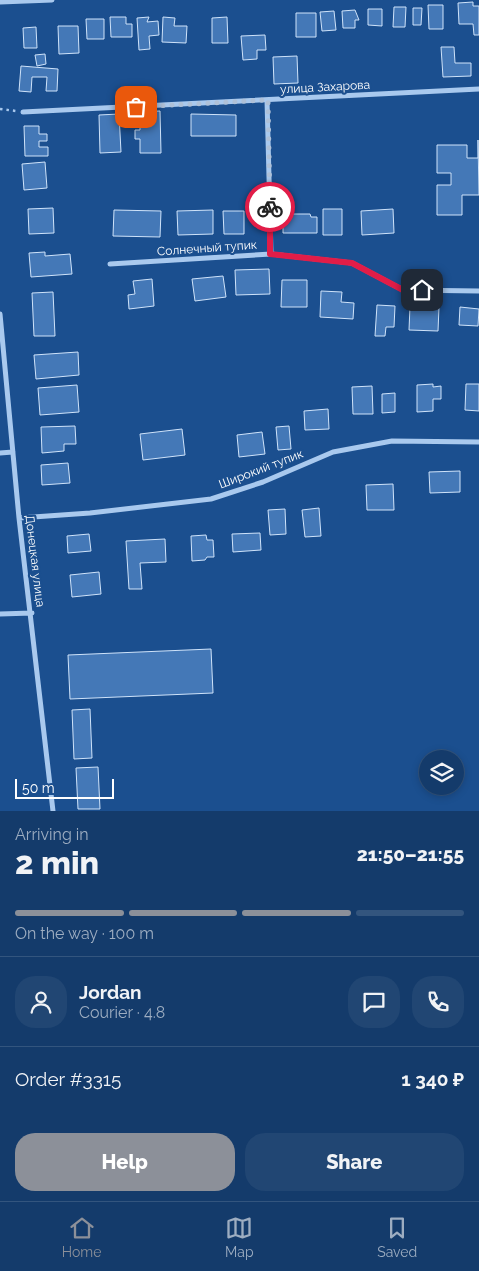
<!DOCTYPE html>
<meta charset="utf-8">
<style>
body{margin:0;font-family:Raleway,sans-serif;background:#214673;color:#f1f3f6;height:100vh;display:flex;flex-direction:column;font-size:19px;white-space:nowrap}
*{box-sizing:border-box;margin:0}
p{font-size:16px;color:#9dadc1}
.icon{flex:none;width:28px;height:28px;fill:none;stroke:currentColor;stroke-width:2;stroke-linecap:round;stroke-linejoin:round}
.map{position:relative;height:811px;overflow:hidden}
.drawer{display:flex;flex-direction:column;background:#143b6b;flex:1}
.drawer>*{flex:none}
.tools{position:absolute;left:419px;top:750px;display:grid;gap:10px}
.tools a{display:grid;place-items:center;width:45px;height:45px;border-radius:50%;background:#143b6b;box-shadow:0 2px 8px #0003,0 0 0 1px #33557e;font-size:25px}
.scale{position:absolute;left:15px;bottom:12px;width:99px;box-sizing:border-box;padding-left:5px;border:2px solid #fff;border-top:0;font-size:14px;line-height:18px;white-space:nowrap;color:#fff;-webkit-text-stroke:4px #1b4f8f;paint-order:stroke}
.pin{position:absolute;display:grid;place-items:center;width:42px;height:42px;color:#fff;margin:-21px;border-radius:10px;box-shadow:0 2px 8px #0006}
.courier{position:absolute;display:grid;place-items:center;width:50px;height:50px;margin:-25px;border:4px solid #e11d48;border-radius:50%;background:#fff;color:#222;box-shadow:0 1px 6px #0007}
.head em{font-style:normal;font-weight:800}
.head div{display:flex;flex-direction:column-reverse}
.head{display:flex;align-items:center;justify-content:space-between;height:85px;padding:0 15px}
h1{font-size:32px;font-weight:800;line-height:38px}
.bar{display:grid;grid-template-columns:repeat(4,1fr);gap:8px 5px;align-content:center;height:60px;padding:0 15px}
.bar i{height:6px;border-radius:4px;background:#33557e}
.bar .current{background:#8c9099}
.bar p{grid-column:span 4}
.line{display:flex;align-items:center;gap:12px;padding:0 15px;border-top:1px solid #33557e}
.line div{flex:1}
.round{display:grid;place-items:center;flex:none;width:52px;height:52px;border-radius:20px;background:#214673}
.action{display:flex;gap:10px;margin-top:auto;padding:10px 15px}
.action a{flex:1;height:58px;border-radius:20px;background:#8c9099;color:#fff;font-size:20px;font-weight:800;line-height:58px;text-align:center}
.action a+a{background:#214673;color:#f1f3f6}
.tab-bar{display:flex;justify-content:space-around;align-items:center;height:70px;border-top:1px solid #33557e;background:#143b6b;font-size:14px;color:#9dadc1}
.tab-bar a{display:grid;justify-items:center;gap:2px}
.tab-bar .current{color:#8c9099}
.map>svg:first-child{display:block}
.building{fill:#4478b7;stroke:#cfe3fa}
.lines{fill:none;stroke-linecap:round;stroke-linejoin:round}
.path{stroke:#a9c9ee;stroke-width:2.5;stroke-dasharray:2.5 4;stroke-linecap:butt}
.minor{stroke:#a9c9ee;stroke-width:5}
.done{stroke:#afc1d8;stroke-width:5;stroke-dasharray:0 9}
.route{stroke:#e11d48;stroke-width:6}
.labels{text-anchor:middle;stroke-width:4.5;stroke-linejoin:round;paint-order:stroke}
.street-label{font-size:12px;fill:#fff;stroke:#1b4f8f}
</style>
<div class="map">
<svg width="479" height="811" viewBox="0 0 479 811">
<rect width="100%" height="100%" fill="#1b4f8f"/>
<path class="building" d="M473,2V6H479V35H474L473,24H459L458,3Z
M428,5H443V29H429Z
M394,7H406L405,27H393Z
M413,8H422L421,25H413Z
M368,9H382V26L368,25Z
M355,10L359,20H355V28H343L342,11Z
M334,11L336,30L322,31L320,12Z
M296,13H316V37H296Z
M110,17H126V24H132V37H111Z
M149,17L147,22L158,21L159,35L149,36L150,49L139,50L137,18Z
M163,17L175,18L174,26H187L186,43L162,42Z
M227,17L228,43H212V18Z
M86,19H104V39H87Z
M58,26H78L79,53L59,54Z
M36,27L37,48H24L23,28Z
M265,35L266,50H257V59L243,60L241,36Z
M441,47H454L455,63H471V76L443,77Z
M45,54L46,64L37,66L35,55Z
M297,56L298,83L274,84L273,57Z
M21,66L58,69L57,91H46L47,77H32L31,92L19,91Z
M160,111L161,153H140V139H135V130H140V125H135L134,112Z
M119,114L121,152L100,153L99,115Z
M191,114L236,115V136H191Z
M24,126H39V134H47V141H39V147H48V156H25Z
M478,140L479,195H462V215H437V185H451V173H437V145H467V158H478Z
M45,162L47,188L24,190L22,164Z
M53,208L54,233L29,234L28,209Z
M323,209H342V235H323Z
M393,209L394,233L362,235L361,211Z
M114,210L161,211L160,237L113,236Z
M213,210V234L178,235L177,211Z
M223,211H244V234H224Z
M283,214H310L311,217H317V233H283Z
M45,252V256L70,254L72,274L31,277L29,253Z
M269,269L270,294L236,295L235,270Z
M223,276L226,297L195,301L192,279Z
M152,279L154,306L129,309L128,295L135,294L133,281Z
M282,280H307V307H281Z
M321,291L342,292L341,302L354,303L353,319L320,317Z
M53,292L55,336H34L32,293Z
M377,305L395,306L394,327H386L385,336H375Z
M410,306L439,307L438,331L409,330Z
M460,307L479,309L478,326L459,325Z
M78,352L79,375L36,379L34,355Z
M433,384V387L441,386V399H433V411L417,412V385Z
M466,384H479V411L465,410Z
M77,385L79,412L40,415L38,388Z
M372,386L373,414H353L352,387Z
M395,393V412L382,413V394Z
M328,409L329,429L305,430L304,411Z
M75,426L76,444H64V451L42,453L41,427Z
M289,426L291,449L278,450L276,427Z
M182,429L185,455L143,460L140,434Z
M262,432L265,454L239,457L237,435Z
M68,463L70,483L42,485L41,465Z
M460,471V492L430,493L429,472Z
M393,484L394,510H367L366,485Z
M319,508L321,536L305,537L302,510Z
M285,509L286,534L270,535L268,510Z
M260,533L261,550L233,552L232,534Z
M89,534L91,551L68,553L67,536Z
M206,535L207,540H213L214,557H207L205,560L192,561L191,536Z
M165,539L166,562L140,563L142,589H129L126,541Z
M99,572L101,594L72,597L70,575Z
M211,649L213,693L70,699L68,655Z
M90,709L92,758L74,759L72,710Z
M98,767L100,809H78L76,768Z"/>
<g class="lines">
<path class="path" d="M0,109L16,111"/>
<path class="minor" d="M0,2L52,0
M267,100L271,254
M23,112L479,89
M110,264L271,254L352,263L403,290L479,291
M0,314L19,518L53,811
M0,453L13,452
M19,518L90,513L211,499L263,482L333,452L392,441L479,442
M0,614L32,613"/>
</g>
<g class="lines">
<path class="done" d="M136,107L268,100L270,207"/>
<path class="route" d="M270,207V254L352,263L403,290H422"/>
</g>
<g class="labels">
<g class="street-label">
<text transform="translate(325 87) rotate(-3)" y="4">улица Захарова</text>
<text transform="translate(207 248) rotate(-4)" y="4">Солнечный тупик</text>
<text transform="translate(261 469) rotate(-21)" y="4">Широкий тупик</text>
<text transform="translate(35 561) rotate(83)" y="4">Донецкая улица</text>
</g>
</g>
</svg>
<div class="tools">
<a><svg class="icon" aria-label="layers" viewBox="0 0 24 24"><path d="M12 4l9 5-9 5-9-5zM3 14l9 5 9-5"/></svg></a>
</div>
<div class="scale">50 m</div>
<div class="pin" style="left:136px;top:107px;background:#ea580c"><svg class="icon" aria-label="bag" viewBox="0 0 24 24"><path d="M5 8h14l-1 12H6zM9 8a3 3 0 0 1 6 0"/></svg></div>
<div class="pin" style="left:422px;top:290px;background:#1f2937"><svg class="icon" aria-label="home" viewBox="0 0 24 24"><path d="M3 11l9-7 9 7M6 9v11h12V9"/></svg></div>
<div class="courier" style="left:270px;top:207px"><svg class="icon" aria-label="bike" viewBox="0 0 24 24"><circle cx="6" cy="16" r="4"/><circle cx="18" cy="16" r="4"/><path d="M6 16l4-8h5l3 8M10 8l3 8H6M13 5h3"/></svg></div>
</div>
<section class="drawer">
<div class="head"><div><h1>2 min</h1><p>Arriving in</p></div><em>21:50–21:55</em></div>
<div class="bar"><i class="current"></i><i class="current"></i><i class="current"></i><i></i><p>On the way · 100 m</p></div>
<div class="line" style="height:90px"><a class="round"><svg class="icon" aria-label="person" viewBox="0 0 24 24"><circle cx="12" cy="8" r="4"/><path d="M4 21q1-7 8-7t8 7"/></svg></a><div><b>Jordan</b><p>Courier · 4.8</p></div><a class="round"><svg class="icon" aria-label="chat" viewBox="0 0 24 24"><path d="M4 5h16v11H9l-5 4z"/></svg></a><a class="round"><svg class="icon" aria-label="phone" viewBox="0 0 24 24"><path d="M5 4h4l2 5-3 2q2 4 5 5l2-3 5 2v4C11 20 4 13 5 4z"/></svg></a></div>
<div class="line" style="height:65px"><div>Order #3315</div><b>1 340 ₽</b></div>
<div class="action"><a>Help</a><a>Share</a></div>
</section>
<nav class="tab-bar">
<a class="current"><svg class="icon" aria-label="home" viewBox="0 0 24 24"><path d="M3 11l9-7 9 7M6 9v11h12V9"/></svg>Home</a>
<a><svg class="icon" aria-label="map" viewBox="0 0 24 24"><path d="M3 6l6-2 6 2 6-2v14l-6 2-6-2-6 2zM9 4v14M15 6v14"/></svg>Map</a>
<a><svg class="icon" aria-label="saved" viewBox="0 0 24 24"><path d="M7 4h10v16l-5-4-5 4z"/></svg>Saved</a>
</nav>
